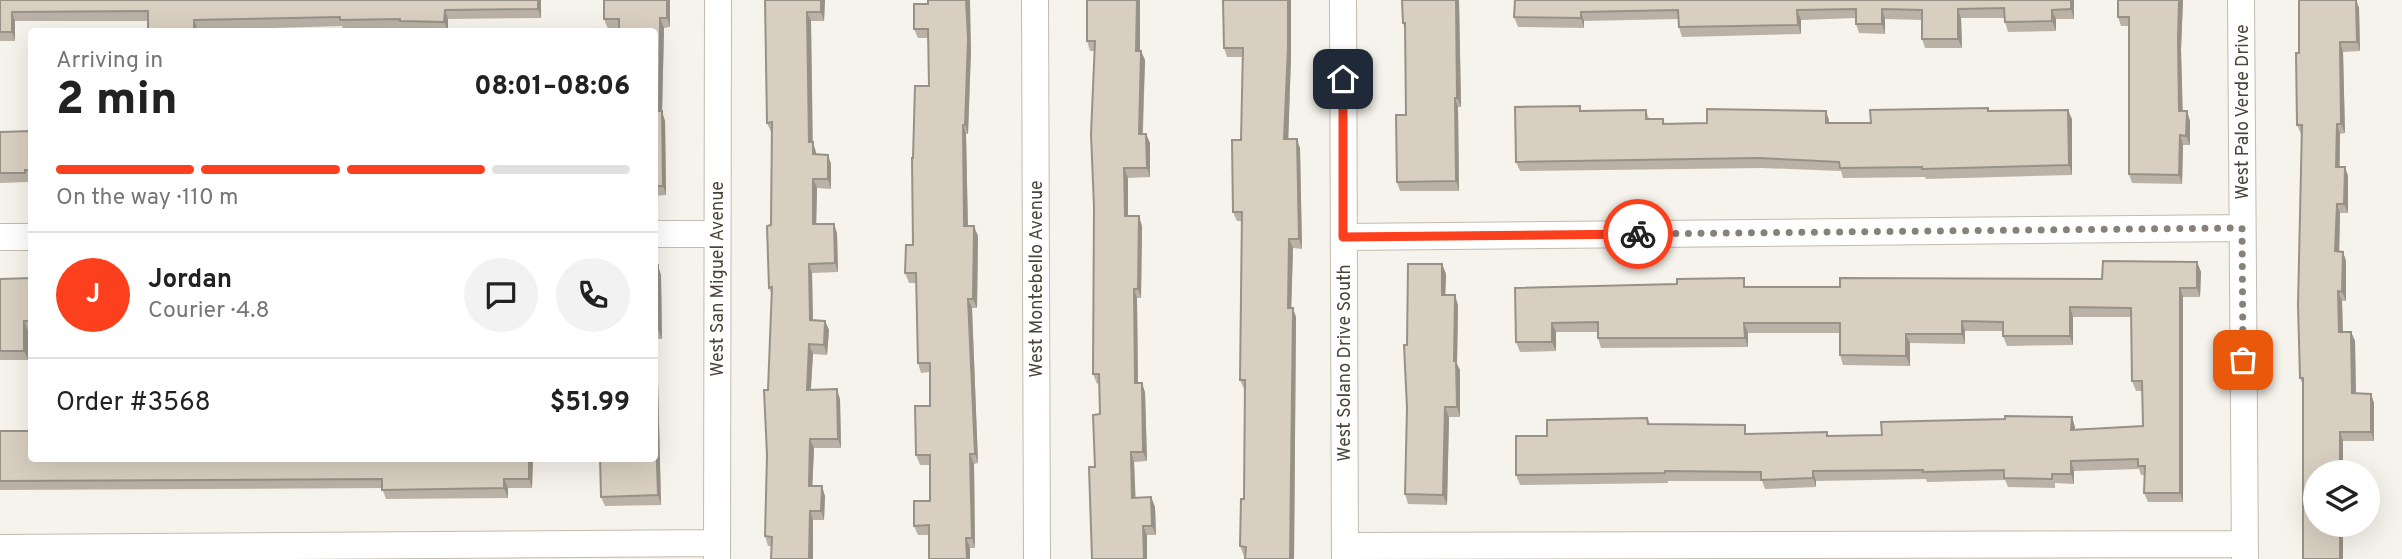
<!DOCTYPE html>
<meta charset="utf-8">
<style>
body{margin:0;font-family:Overpass,sans-serif;background:#f2f2f2;color:#222;height:100vh;display:flex;flex-direction:column;font-size:26px;white-space:nowrap}
*{box-sizing:border-box;margin:0}
p{font-size:23px;color:#767676}
.icon{flex:none;width:38px;height:38px;fill:none;stroke:currentColor;stroke-width:2;stroke-linecap:round;stroke-linejoin:round}
.map{position:relative;flex:1;overflow:hidden}
.side{position:absolute;left:28px;top:28px;width:630px;height:434px;display:flex;flex-direction:column;background:#fff;border-radius:7px;box-shadow:0 7px 28px #0002}
.side>*{flex:none}
.fabs{position:absolute;left:2303px;top:460px;display:grid;gap:14px}
.fabs a{display:grid;place-items:center;width:77px;height:77px;border-radius:50%;background:#fff;box-shadow:0 7px 28px #0002;font-size:35px}
.pin{position:absolute;display:grid;place-items:center;width:60px;height:60px;color:#fff;margin:-30px;border-radius:14px;box-shadow:0 4px 10px #0006}
.courier{position:absolute;display:grid;place-items:center;width:70px;height:70px;margin:-35px;border:5px solid #fc3f1d;border-radius:50%;background:#fff;color:#222;box-shadow:0 2px 9px #0007}
.head em{font-style:normal;font-weight:800}
.head div{display:flex;flex-direction:column-reverse}
.head{display:flex;align-items:center;justify-content:space-between;height:119px;padding:0 28px}
h1{font-size:46px;font-weight:800;line-height:52px}
.bar{display:grid;grid-template-columns:repeat(4,1fr);gap:10px 7px;align-content:center;height:84px;padding:0 28px}
.bar i{height:9px;border-radius:5px;background:#e0e0e0}
.bar .on{background:#fc3f1d}
.bar p{grid-column:span 4}
.line{display:flex;align-items:center;gap:18px;padding:0 28px;border-top:2px solid #e0e0e0}
.line div{flex:1}
.round{display:grid;place-items:center;flex:none;width:74px;height:74px;border-radius:37px;background:#f2f2f2}
.map>svg:first-child{display:block}
.lines{fill:none;stroke-linecap:round;stroke-linejoin:round}
.minor-casing{stroke:#c2bbae;stroke-width:28}
.minor{stroke:#fff;stroke-width:26}
.wall{fill:#bab2a6}
.shaded-wall{fill:#979187}
.building{fill:#d8cfc1;stroke:#979187;stroke-width:2}
.done{stroke:#878178;stroke-width:7;stroke-dasharray:0 12.6}
.route{stroke:#fc3f1d;stroke-width:9}
.labels{text-anchor:middle;stroke-width:5;stroke-linejoin:round;paint-order:stroke}
.street-label{font-size:18px;fill:#4b4439;stroke:#fff}
</style>
<div class="map">
<svg width="2402" height="559" viewBox="0 0 2402 559">
<rect width="100%" height="100%" fill="#f6f3ec"/>
<g class="lines">
<g class="minor-casing">
<path id="minor" d="M1035,0L1037,559
M1343,0L1345,559
M2241,0L2245,559
M654,234H717
M0,237H32
M1344,237L2242,228
M1345,546L2244,544
M0,548L717,543
M717,559L718,0"/>
</g>
<use href="#minor" class="minor"/>
</g>
<path class="wall" d="M0,0H541V18L448,19V31H403L402,29L343,30L342,26L198,30L148,21H15V41H0Z
M670,0V27L664,28L662,112L665,121L666,195L654,196V32L619,28L608,29L604,19Z
M765,0H825L824,21H811L812,142L816,155H828L831,164V189L817,188L816,224L837,233L838,272L812,273L813,320L825,321L829,330L827,355L813,354L811,390L840,399L841,448H814L812,486L825,496L824,520H813V559H771L772,546H768L765,536L768,390L772,295L769,288L772,132H771L767,123Z
M1094,0L1140,51H1141L1145,60L1143,134H1146L1150,143V177L1128,178V216L1142,226L1141,298H1137L1138,383L1145,392L1147,461L1134,462L1135,498L1151,497L1155,507L1156,535H1147L1095,467L1100,414L1099,383L1097,384L1093,374L1094,51H1090L1087,41Z
M1223,0L1291,56L1288,139L1300,148L1302,249L1293,248L1291,308L1296,317L1294,559H1245L1246,556H1244L1240,546L1244,499L1245,389H1244L1240,380L1242,221H1237L1233,212L1241,140L1243,57H1227L1224,48Z
M1402,0H1459L1461,107H1458L1459,191H1400L1397,182L1406,115L1405,30L1403,23Z
M1515,0H2074V19H2056V31L2008,32L2005,22V18H1961L1962,48H1925L1922,39V20L1885,19V34L1859,33L1856,24V18L1801,20V34L1682,37L1679,27V19L1584,21V28L1518,27L1514,17Z
M2118,0H2183L2181,49L2182,111H2187L2190,121V145H2183L2182,184L2132,183L2129,174V26H2121L2118,17Z
M2299,0H2356L2359,8L2360,51L2343,52L2345,133L2340,134V167H2345L2348,176V213H2340L2339,251L2343,252L2346,261V301H2342L2343,332H2351L2355,341L2356,393L2371,394L2374,403V441H2343V472H2315V525H2343V559H2303V385L2300,378L2298,305L2302,134H2301L2297,125L2296,53H2299Z
M914,4L971,49L968,134H966L968,226L978,236L977,308H972L978,463L974,464L975,548H970V559H929V535H918L914,526L930,501V465H920L916,455L930,406V372L921,373L918,363L916,283H909L905,273L913,245V158L929,86L928,38H918L914,29Z
M1988,108L1989,111L2072,119V175L1926,179L1925,177L1843,178L1841,171L1762,168L1520,171L1516,162L1582,111L1646,110L1649,119H1663L1665,124L1829,120V123H1871Z
M0,125V132L32,131V180H28L29,182L0,183Z
M2197,262L2201,272L2200,297H2183V502H2148L2144,493L2145,475H2141L2139,469L2074,471V484L2055,483V488L2008,487L2005,480L1927,482L1926,479L1816,481V487L1765,489L1762,481H1668V483L1520,485L1516,475L1547,436L1647,418L1650,424L1749,434L1827,432L1829,436L1882,435L2072,417L2075,429L2143,426V391H2136L2132,381L2131,317H2073V345L2007,346L2003,336V331H1965V344L1910,343V366L1843,365L1840,355V333H1748V347L1601,348L1598,338V332H1556V351L1520,352L1516,342L1515,288L1677,284L1747,287H1840L2102,279Z
M1442,264L1446,274L1445,295L1458,305L1457,364L1460,370V417H1449L1447,505L1408,504L1405,494L1407,408V345Z
M654,265L661,275L662,339H657L661,505L605,506L601,497L654,458Z
M32,278V331H28V360H0V279Z
M0,431L32,458H533L532,488H508V498L386,499L382,488L0,490Z"/>
<path class="shaded-wall" d="M538,0H541V18L538,9Z
M667,0H670V27L667,18Z
M821,0H825L824,21L821,12Z
M966,0H970L971,49L968,134L965,125Z
M1137,0H1140V60L1136,51Z
M1288,0H1291V56L1288,148L1284,139Z
M1456,0H1459L1461,107L1457,98Z
M2071,0H2074V19L2071,9Z
M2179,0H2183L2181,49L2183,120L2179,111L2178,39Z
M2356,0L2359,8L2360,51L2357,42Z
M1882,9L1885,19V34L1882,24Z
M1958,9L1961,18L1962,48L1958,39Z
M445,10L448,19V31L444,22Z
M1797,10L1801,20V34L1798,25Z
M2052,10L2056,19V31L2052,21Z
M12,12L15,21V41L12,32Z
M807,12L811,21L813,152L809,142Z
M1581,12L1584,21V28L1581,18Z
M660,18L664,28L662,112L665,121L666,195L663,186L659,111Z
M194,20L198,30V32H194Z
M2340,42L2343,52L2345,133L2341,124Z
M1141,51L1145,60L1142,143L1139,134Z
M1455,98L1458,107L1459,191L1456,181Z
M2068,110L2072,119V175L2069,165Z
M1826,111L1829,120V133L1826,123Z
M2187,111L2190,121V145L2186,136Z
M2337,124L2340,134L2339,176L2336,167Z
M963,125L966,134L968,236L964,226Z
M1146,134L1150,143V177L1147,168Z
M2180,135L2183,145L2182,184L2179,175Z
M1297,139L1300,148L1302,249L1299,239Z
M813,142L816,152V164L813,154Z
M828,155L831,164V189L828,179Z
M2345,167L2348,176V213L2344,204Z
M1124,168L1128,178V226L1125,216Z
M813,179L817,188L816,234L813,224Z
M2337,204L2340,213L2339,261L2335,251Z
M1139,216L1142,226L1141,298L1138,289Z
M834,224L837,233L838,272L835,263Z
M974,226L978,236L977,308L973,299Z
M1289,239L1293,248L1291,317L1288,308Z
M2343,252L2346,261V301L2342,292Z
M2197,262L2201,272L2200,297L2197,288Z
M809,264L812,273L813,329L810,320Z
M1442,264L1446,274L1445,304L1442,295Z
M658,265L661,275L662,339L658,329Z
M2180,288L2183,297V502L2180,493Z
M1134,289L1137,298L1138,392L1135,383Z
M2338,291L2342,301L2343,342L2339,332Z
M1455,295L1458,305L1457,364L1460,370V417L1457,407L1454,361Z
M968,299L972,308L978,463L975,454Z
M2070,307L2073,317V345L2070,336Z
M1293,308L1296,317L1294,559H1290Z
M24,321L28,331V360L24,351Z
M825,321L829,330L827,355L824,345Z
M1962,321L1965,331V344L1962,334Z
M1552,323L1556,332V351L1552,342Z
M1744,323L1748,333V347L1745,338Z
M2351,332L2355,341L2356,403L2352,393Z
M654,333L657,339L661,505L658,495Z
M1906,334L1910,343V366L1906,356Z
M809,344L813,354L810,399L807,390Z
M1142,383L1145,392L1147,461L1143,452Z
M837,389L840,399L841,448L838,439Z
M2371,394L2374,403V441L2371,432Z
M1445,407L1449,417L1447,505L1443,495Z
M2072,417L2075,427V439L2071,430Z
M2340,432L2343,441V472H2340Z
M810,439L814,448L812,496L809,486Z
M1131,452L1134,462L1136,507L1132,498Z
M970,454L974,464L975,548L972,538Z
M529,458H533L532,488L529,479Z
M2071,461L2074,471V484L2071,474Z
M1813,471L1816,481V487L1813,478Z
M504,479L508,488V498L504,488Z
M822,486L825,496L824,520L821,511Z
M1151,497L1155,507L1156,535L1152,526Z
M810,511L813,520V559H809Z
M2340,525H2343V559H2340Z
M1143,526L1147,535V559H1144Z
M966,538L970,548V559H967Z"/>
<path class="building" d="M0,0H538V9L445,10L444,22L400,21V19L340,20V17L194,20V32H148V11L12,12V32H0Z
M604,0H667V18H660L659,111H662L663,186H654V32H619V19H604Z
M765,0H821V12H807L809,142H813V154L828,155V179H813V224H834L835,263L809,264L810,320L825,321L824,345L809,344L807,390L837,389L838,439H810L809,486H822L821,511H810L809,559H771L772,537L765,536L767,455L764,390H768L772,287L769,288L767,226L771,225L772,122L767,123Z
M928,0H966L968,39L965,125H963L964,226H974L973,299H968L975,454H970L972,538H966L967,559H929V525L914,526V501H930V455H916L915,406H930V363H918L916,273H905L906,245H913L912,158H913L915,86H929L928,29H914V4H928Z
M1087,0H1137L1136,51H1141L1139,134H1146L1147,168H1124L1125,216H1139L1138,289H1134L1135,383H1142L1143,452H1131L1132,498L1151,497L1152,526H1143L1144,559H1092L1089,467H1095L1093,415L1100,414L1099,374H1093L1094,207L1091,134L1095,41H1087Z
M1223,0H1288V47L1284,139H1297L1299,239H1289L1288,308H1293L1290,559H1245L1246,547L1240,546L1241,499H1244L1245,380H1240L1242,212H1233L1232,140H1241L1243,48H1224Z
M1402,0H1456L1457,98H1455L1456,181L1397,182L1396,115H1406L1405,23H1403Z
M1515,0H2071V9L2052,10V21L2005,22L2004,8L1958,9V39H1922V10L1882,9V24H1856V9L1797,10L1798,25L1679,27L1678,10L1581,12V18L1514,17Z
M2118,0H2179L2178,39L2179,111H2187L2186,136L2180,135L2179,175L2129,174V17H2118Z
M2299,0H2356L2357,42H2340L2341,124H2337L2336,167H2345L2344,204H2337L2335,251L2343,252L2342,292L2338,291L2339,332H2351L2352,393L2371,394V432H2340V472H2315V525H2340V559H2303V378H2300L2298,305L2302,125H2297L2296,53H2299Z
M1580,106V111L1646,110V119H1663V124L1707,123V109L1826,111V123H1871L1870,110L1988,108V111L2068,110L2069,165L1922,169V167L1840,168L1839,162L1758,158L1516,162L1515,107Z
M32,131V170H25V173H0V132Z
M2103,261L2197,262V288H2180V493H2144L2145,466H2138V459L2071,461V474H2052V479L2004,478V470L1923,472V470L1813,471V478L1761,480V472L1665,471V473L1516,475V436H1547V420L1647,418L1648,424L1745,425V434L1827,432V436L1882,435L1881,422L2005,419V416L2072,417L2071,430L2143,426L2142,381H2132L2131,308L2070,307V336H2003V322L1962,321V334H1906V356L1840,355V323H1744L1745,338H1598V322L1552,323V342H1516L1515,288L1677,284V279L1744,278V287H1840V278L2102,279Z
M1408,264H1442V295H1455L1454,361H1456L1457,407H1445L1443,495L1405,494L1407,408L1404,345H1407Z
M654,265H658V329H654Z
M32,278V321H24V351H0V279Z
M654,375L658,495L601,497L600,458H654Z
M0,431H32V458H529V479H504V488L382,490V479L0,481Z"/>
<g class="lines">
<path class="done" d="M1638,234L2242,228L2243,360"/>
<path class="route" d="M1343,79V237L1638,234"/>
</g>
<g class="labels">
<g class="street-label">
<text transform="translate(2242 112) rotate(-90)" y="6">West Palo Verde Drive</text>
<text transform="translate(717 279) rotate(-90)" y="6">West San Miguel Avenue</text>
<text transform="translate(1036 279) rotate(-90)" y="6">West Montebello Avenue</text>
<text transform="translate(1344 363) rotate(-90)" y="6">West Solano Drive South</text>
</g>
</g>
</svg>
<div class="fabs">
<a><svg class="icon" aria-label="layers" viewBox="0 0 24 24"><path d="M12 4l9 5-9 5-9-5zM3 14l9 5 9-5"/></svg></a>
</div>
<div class="pin" style="left:2243px;top:360px;background:#ea580c"><svg class="icon" aria-label="bag" viewBox="0 0 24 24"><path d="M5 8h14l-1 12H6zM9 8a3 3 0 0 1 6 0"/></svg></div>
<div class="pin" style="left:1343px;top:79px;background:#1f2937"><svg class="icon" aria-label="home" viewBox="0 0 24 24"><path d="M3 11l9-7 9 7M6 9v11h12V9"/></svg></div>
<div class="courier" style="left:1638px;top:234px"><svg class="icon" aria-label="bike" viewBox="0 0 24 24"><circle cx="6" cy="16" r="4"/><circle cx="18" cy="16" r="4"/><path d="M6 16l4-8h5l3 8M10 8l3 8H6M13 5h3"/></svg></div>
<section class="side">
<div class="head"><div><h1>2 min</h1><p>Arriving in</p></div><em>08:01–08:06</em></div>
<div class="bar"><i class="on"></i><i class="on"></i><i class="on"></i><i></i><p>On the way · 110 m</p></div>
<div class="line" style="height:126px"><b class="round" style="background:#fc3f1d;color:#fff">J</b><div><b>Jordan</b><p>Courier · 4.8</p></div><a class="round"><svg class="icon" aria-label="chat" viewBox="0 0 24 24"><path d="M4 5h16v11H9l-5 4z"/></svg></a><a class="round"><svg class="icon" aria-label="phone" viewBox="0 0 24 24"><path d="M5 4h4l2 5-3 2q2 4 5 5l2-3 5 2v4C11 20 4 13 5 4z"/></svg></a></div>
<div class="line" style="height:91px"><div>Order #3568</div><b>$51.99</b></div>
</section>
</div>
